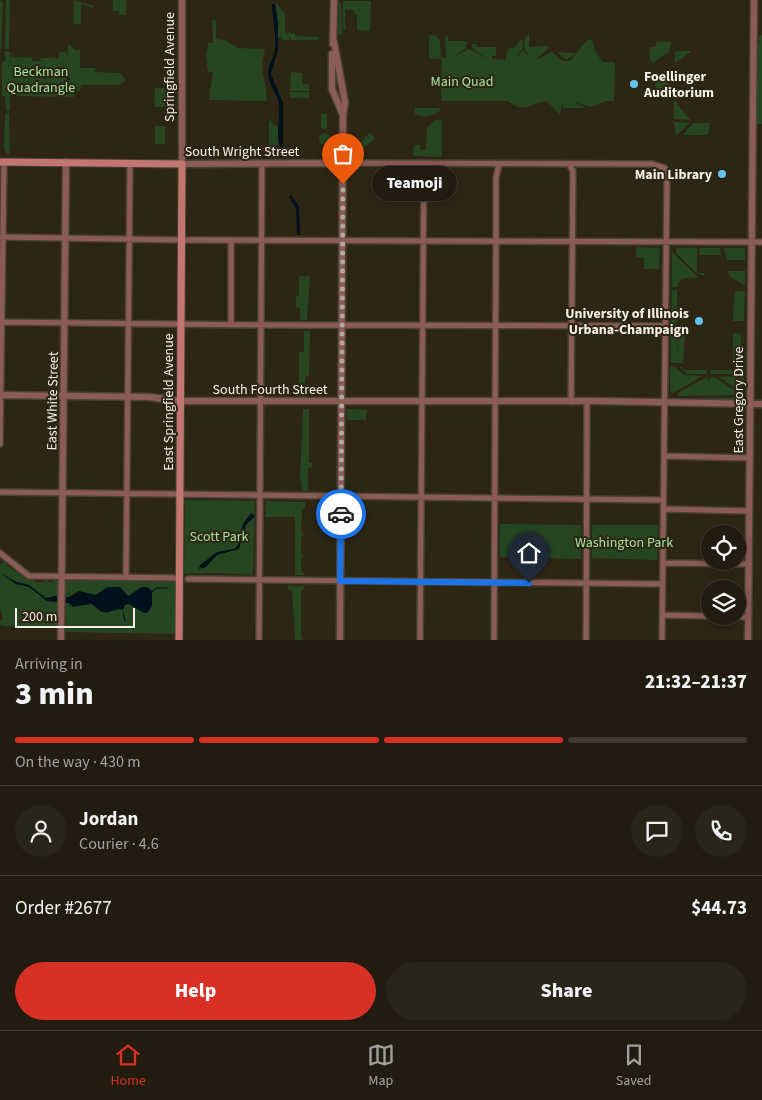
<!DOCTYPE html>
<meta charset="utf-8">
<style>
body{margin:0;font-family:"Source Sans 3",sans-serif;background:#2a2519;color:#f1f3f6;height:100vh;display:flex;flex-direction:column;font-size:19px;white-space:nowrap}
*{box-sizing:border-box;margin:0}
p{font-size:16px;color:#a2a19f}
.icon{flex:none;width:28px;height:28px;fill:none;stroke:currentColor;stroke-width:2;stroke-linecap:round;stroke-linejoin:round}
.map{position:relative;height:640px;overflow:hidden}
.drawer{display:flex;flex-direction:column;background:#221c10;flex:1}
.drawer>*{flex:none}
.buttons{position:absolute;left:701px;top:525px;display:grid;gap:10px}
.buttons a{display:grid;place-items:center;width:45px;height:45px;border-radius:50%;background:#221c10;box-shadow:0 2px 12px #0003,0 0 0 1px #3f3a30;font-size:25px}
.scale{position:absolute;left:15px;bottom:12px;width:120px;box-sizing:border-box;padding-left:5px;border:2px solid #f6f0e6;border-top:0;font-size:14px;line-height:18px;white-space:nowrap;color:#f6f0e6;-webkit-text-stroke:4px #2e2615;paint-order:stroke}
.pin{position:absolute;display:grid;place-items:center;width:42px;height:42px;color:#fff;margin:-51px -21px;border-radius:50% 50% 50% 0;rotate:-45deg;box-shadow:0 0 5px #0007}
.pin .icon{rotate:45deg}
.courier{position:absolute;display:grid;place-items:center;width:50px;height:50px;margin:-25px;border:4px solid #1a73e8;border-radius:50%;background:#fff;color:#222;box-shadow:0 1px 6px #0007}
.bubble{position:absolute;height:35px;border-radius:18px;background:#221c10;box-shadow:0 2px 12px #0003,0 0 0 1px #3f3a30;font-size:16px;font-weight:800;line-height:35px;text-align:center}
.head em{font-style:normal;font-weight:800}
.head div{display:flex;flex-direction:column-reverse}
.head{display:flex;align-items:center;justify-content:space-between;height:85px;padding:0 15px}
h1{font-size:32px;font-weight:800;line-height:38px}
.bar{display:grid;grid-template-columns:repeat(4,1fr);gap:8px 5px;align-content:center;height:60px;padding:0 15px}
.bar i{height:6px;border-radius:4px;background:#3f3a30}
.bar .selected{background:#d93025}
.bar p{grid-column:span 4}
.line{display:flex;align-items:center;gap:12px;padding:0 15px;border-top:1px solid #3f3a30}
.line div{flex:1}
.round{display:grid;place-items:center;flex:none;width:52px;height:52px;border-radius:26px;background:#2a2519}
.action{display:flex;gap:10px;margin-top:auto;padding:10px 15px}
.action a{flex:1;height:58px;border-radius:30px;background:#d93025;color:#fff;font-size:20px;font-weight:800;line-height:58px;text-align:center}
.action a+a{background:#2a2519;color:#f1f3f6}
.tabs{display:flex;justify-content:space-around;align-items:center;height:70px;border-top:1px solid #3f3a30;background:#221c10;font-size:14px;color:#a2a19f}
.tabs a{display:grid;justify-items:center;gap:2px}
.tabs .selected{color:#d93025}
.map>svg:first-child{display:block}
.green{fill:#254620}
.water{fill:#01111b}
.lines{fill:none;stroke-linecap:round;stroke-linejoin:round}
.stream{stroke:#01111b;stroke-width:1}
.minor-casing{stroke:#4a4232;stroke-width:8}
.tertiary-casing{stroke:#4a4232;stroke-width:9}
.secondary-casing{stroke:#4a4232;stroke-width:9}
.minor{stroke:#8b5b56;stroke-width:5}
.tertiary{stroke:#8b5b56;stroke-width:6}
.secondary{stroke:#c3766f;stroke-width:7}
.done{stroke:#b0a99d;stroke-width:5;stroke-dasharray:0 9}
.route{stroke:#1a73e8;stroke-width:6}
.poi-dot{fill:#66c4ef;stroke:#2e2615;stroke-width:2}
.labels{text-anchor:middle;stroke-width:4;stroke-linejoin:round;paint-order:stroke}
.street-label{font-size:14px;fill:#f6f0e6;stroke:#2e2615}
.park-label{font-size:14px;fill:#a5e19c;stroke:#2e2615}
.poi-label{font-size:14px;font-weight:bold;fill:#f6f0e6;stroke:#2e2615;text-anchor:end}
</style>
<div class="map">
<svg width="762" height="640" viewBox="0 0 762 640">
<rect width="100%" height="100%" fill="#2e2615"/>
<path class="green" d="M0,0L3,2L1,49H0Z
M6,0H10L9,49H5Z
M74,0L93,6V8L81,4V24H74Z
M113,0H126V15H119V11H113Z
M343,1H371L370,31L357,30V14H354V10H345V27L348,28L343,30Z
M339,2H341L342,35L338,34Z
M276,3L285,14V32L289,36V40H283L281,37L278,38Z
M212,19L216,20V39L224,40L238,48L265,49C258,74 267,79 267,101L209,100L213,72H208L206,57L208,43H213Z
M287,32L295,34V36L319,37V40H291Z
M529,34V47L547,46L549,48L535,60L552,52L563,61H570L587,40H592L596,53L603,62H615L614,101H606L590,107L572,101L586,108H563V101L560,114L547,101C532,101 526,116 508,101H441L442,59L429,58V35H435L440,40L441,58H446L445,37L448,35V41H467L466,48L451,58L469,49L488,59L472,48V44H477V47H496V56H492V59L505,60L508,49L515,47L520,40L523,41L522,49L514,60L523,50L532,60L524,48L525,37Z
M759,35H762V124H755L756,44H759Z
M656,42H671L670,51L653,63L650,59V47H656Z
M68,44L73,47V50H80V68H96L95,72L120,73L126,80L119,85H81L80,91H74V97L10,96V111H6L5,96H2V62L5,61V51L10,52V62L12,51L13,57L33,58L31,61H42L39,58H59V52H66L67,61Z
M677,51H692L675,63V53Z
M557,52L576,53H577L566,60Z
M668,69V95L656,88L654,81L658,75Z
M291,72L302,73V84H308L310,91H290Z
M155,88H165V107H154Z
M290,92H309V98H290Z
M674,101H675L690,120L674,119Z
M414,108H440L441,109C435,117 424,118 415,114Z
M9,113L10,154H7L4,148L5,114Z
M321,113L327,114V130L321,128Z
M271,120L274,126H278V145L271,147L275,153L280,152L281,155H269V121Z
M435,120H442V157L413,156L414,145H420V150H426L427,128Z
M674,123L675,122L690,123L676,136Z
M693,123H710L708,135H683Z
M155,126H165V144H155Z
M370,133L375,138L359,153H354V148Z
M319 139a6 6 0 1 1 12 0a6 6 0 1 1-12 0Z
M636,247L660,248L659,269H644V258L636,257Z
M676,248H697V273H704V276L696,273L676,253Z
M700,248H720L721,255H699Z
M724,248H745V263L744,260H727Z
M669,251H670L669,321H668Z
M672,252L699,278C690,278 679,276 677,287H672Z
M745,267V286L731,277L727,271H744Z
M299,276H310L307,320H300V308L296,307V296H299Z
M672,290H677V323H671Z
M736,291H745L744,321H733L734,295Z
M671,330H677V363H671Z
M678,330L685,335L683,363H677Z
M304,331H310L309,375L305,378V398H300L299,396V352H304Z
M733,333L744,334V346L743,334H741V363H735L733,359Z
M670,367H675L684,375L702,376L672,394L670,391Z
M679,367H682L683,370H707V374H687Z
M735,367H742L735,374H710V370H735Z
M744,368V388L739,391L719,377L734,376Z
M707,377L708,381L711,377L717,379L742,395L678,396V393Z
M742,397L744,399L740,400H674Z
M303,409H309V463H312V467L308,468V489L311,491L302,490L300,478Z
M347,409L367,410L366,420H347Z
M185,500L255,501L253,575L216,573L184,574Z
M266,501L305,502V508L302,510L301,531L304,535L301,537V554L304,556L301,558V571L305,575H295V517H265Z
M500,524L581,525V559L500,557Z
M592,525H658L657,560L592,558Z
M6,561V565L16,572L18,570V573L30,581L31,578L35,582H45L46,578L48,582H54V579L58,580V627L1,626L0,621L3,620L0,607V564Z
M68,578L71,581H118L120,579H132V581L152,582L154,579L158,580L157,582H167L169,579L174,580L176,584V634L66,632L65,583Z
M288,586H304V590H301V637L303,640H295L292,590H288Z"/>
<path class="water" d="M272,4H275L278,22V50L271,74L283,103V145L287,154L284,155C274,141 280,122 279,105C278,93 268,86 268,73C268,65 272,61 274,54C278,38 272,20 272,4Z
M291,195L299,206L300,235H297L296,208L289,197Z
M251,513L255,516L246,525L239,549L217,555L206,567L199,569L200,565L217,552L234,549L238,545L243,524Z
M0,573L17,582L29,585L46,598L54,596L69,597L79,591L96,595L107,587H120L128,596L142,587H147L152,591V606L147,613H144L129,604L125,605L123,610C116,607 110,614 102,612C98,610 95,606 91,604L73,607L69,603L47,601L29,587L16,584Z"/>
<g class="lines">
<path class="stream" d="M67,79H70
M152,592L156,588H167
M123,612L125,621"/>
<g class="minor-casing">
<path id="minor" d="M343,163L653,164L665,168L667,175L662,640
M569,164L573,171L571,402
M0,237L181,240L762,242
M0,322L256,325L665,326
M231,325V240
M0,444L4,162
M664,456L750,458
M0,492L663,500
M663,509L749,511
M0,553L29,576L179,578
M663,563L749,564
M126,577L130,163
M188,579L663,584
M662,615L710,616
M714,616L748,617
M259,640L262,163
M420,640L424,164
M494,640L496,235V178L499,164
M586,640L587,404"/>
</g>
<g class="tertiary-casing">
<path id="tertiary" d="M182,0V164L343,163
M334,42L345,102L343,115L340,640
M333,44L334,0
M332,54V89L343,115
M0,395L149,397L181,401H597L762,404
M61,640L66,162
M748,640L754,0"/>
</g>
<g class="secondary-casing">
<path id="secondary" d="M0,162L182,164L179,640"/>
</g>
<use href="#minor" class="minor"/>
<use href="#tertiary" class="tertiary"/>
<use href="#secondary" class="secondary"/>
</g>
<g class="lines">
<path class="done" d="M341,514L343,184"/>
<path class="route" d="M341,514L340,581L529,583"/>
</g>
<g class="poi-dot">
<circle cx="634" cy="84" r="5"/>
<circle cx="722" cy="174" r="5"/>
<circle cx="699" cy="321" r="5"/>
</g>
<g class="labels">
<g class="street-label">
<text transform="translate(169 67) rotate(-90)" y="5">Springfield Avenue</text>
<text x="242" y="156">South Wright Street</text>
<text x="270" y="394">South Fourth Street</text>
<text transform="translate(738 400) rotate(-90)" y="5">East Gregory Drive</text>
<text transform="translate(52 401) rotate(-89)" y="5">East White Street</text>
<text transform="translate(168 402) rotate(-90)" y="5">East Springfield Avenue</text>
</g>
<g class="park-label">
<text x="41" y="76">Beckman<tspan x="41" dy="16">Quadrangle</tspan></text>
<text x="462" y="86">Main Quad</text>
<text x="219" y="541">Scott Park</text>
<text x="624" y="547">Washington Park</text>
</g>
<g class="poi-label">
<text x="644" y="81" text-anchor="start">Foellinger<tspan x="644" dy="16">Auditorium</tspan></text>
<text x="712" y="179">Main Library</text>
<text x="689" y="318">University of Illinois<tspan x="689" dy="16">Urbana-Champaign</tspan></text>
</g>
</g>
</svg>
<div class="buttons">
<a><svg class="icon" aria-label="locate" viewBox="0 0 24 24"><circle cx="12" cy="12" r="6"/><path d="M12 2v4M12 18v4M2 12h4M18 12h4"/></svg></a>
<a><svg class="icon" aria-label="layers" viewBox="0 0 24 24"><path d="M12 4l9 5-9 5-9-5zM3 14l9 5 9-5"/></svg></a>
</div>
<div class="scale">200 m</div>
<div class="pin" style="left:343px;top:184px;background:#ea580c"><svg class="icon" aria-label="bag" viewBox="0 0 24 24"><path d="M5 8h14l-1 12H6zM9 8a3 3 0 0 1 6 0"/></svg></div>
<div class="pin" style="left:529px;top:583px;background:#1f2937"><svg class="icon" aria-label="home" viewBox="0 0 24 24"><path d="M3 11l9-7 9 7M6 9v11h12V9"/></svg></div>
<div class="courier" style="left:341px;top:514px"><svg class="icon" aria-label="car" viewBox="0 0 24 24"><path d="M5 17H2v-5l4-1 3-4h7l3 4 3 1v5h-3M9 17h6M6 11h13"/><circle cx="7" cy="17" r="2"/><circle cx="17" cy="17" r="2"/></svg></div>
<div class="bubble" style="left:372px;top:166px;width:85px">Teamoji</div>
</div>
<section class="drawer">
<div class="head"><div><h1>3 min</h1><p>Arriving in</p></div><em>21:32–21:37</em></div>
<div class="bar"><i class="selected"></i><i class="selected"></i><i class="selected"></i><i></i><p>On the way · 430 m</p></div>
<div class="line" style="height:90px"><a class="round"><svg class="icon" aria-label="person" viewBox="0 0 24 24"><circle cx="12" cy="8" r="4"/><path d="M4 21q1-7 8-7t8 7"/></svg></a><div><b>Jordan</b><p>Courier · 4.6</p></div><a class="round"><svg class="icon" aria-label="chat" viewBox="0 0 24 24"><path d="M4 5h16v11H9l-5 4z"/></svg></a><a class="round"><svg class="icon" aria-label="phone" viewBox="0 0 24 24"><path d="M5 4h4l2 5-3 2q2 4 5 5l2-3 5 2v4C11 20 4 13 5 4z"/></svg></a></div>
<div class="line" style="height:65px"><div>Order #2677</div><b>$44.73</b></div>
<div class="action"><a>Help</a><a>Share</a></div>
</section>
<nav class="tabs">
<a class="selected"><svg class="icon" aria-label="home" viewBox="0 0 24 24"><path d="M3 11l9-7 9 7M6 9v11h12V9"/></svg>Home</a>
<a><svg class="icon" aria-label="map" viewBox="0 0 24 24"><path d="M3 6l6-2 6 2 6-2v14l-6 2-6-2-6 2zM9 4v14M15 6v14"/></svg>Map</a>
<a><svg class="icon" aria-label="saved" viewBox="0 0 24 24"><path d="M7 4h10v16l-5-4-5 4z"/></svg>Saved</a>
</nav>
